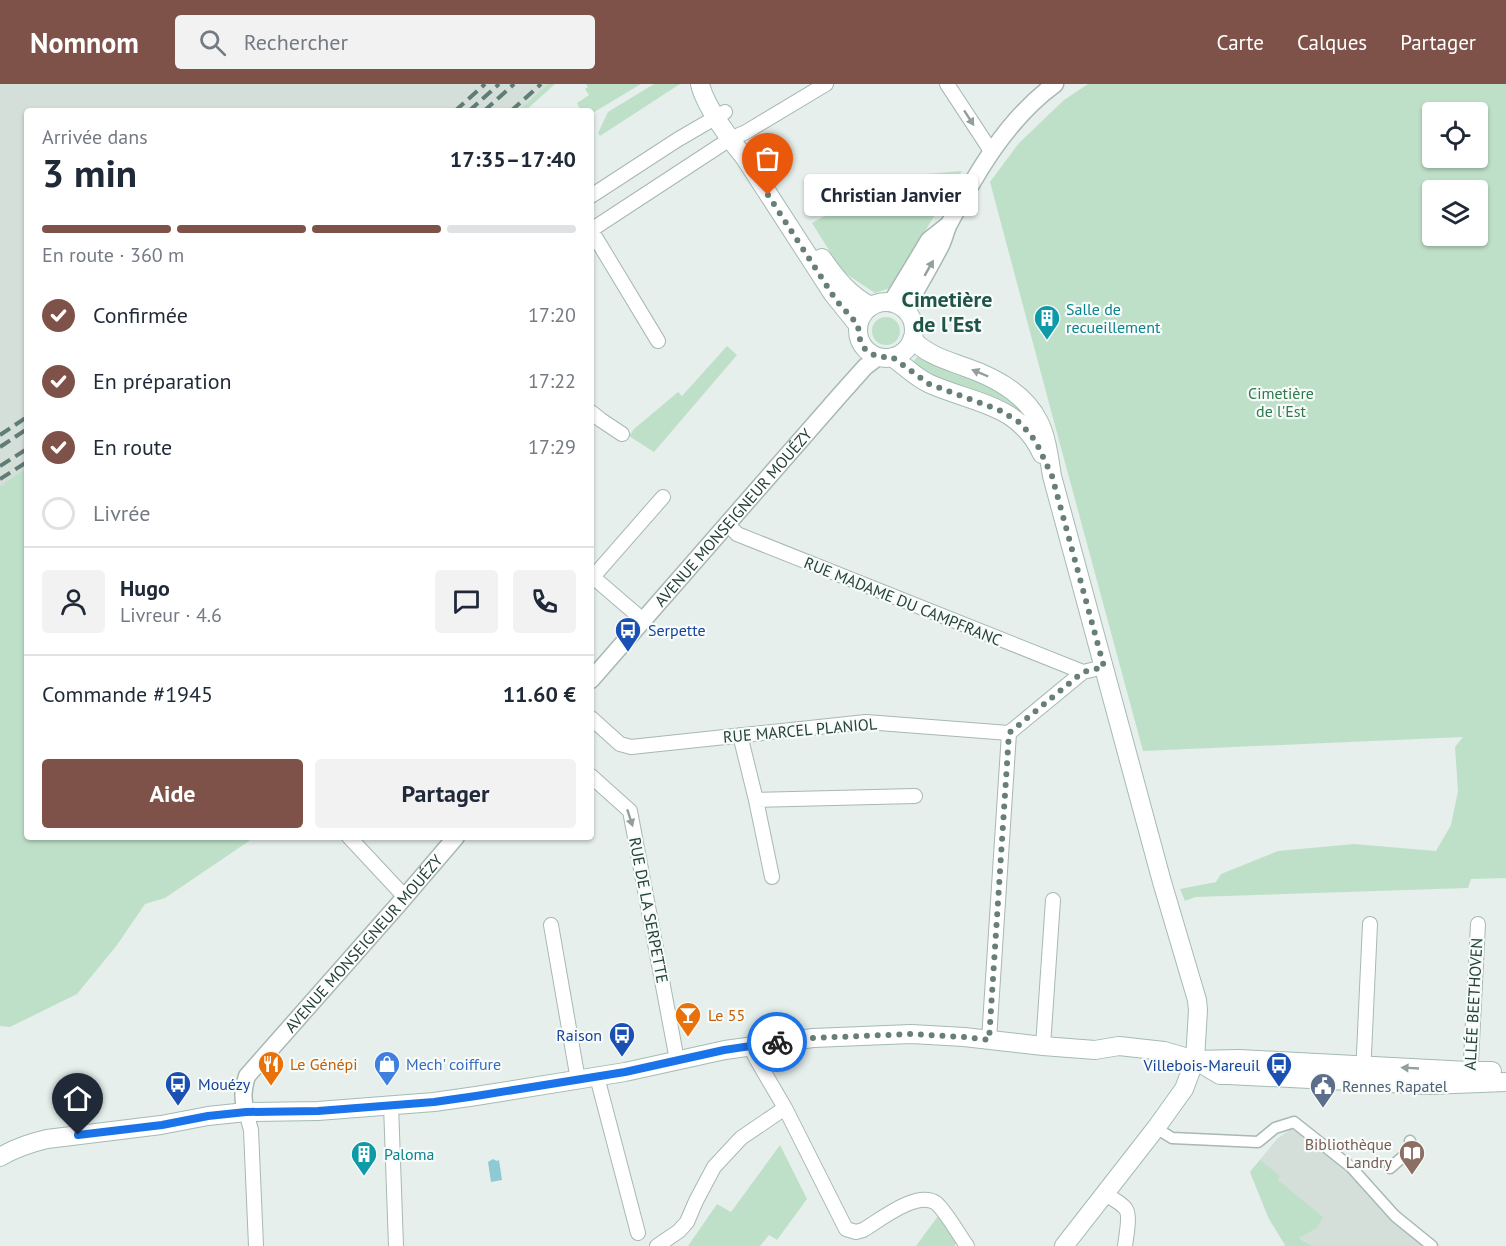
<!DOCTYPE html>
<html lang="fr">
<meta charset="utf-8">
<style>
body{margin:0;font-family:"PT Sans",sans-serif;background:#f2f2f3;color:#1f2937;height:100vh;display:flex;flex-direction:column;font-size:22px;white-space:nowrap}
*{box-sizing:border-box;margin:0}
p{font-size:20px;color:#747a83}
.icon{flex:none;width:33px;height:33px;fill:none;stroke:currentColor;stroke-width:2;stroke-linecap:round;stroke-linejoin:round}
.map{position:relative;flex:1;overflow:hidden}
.panel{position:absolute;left:24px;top:24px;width:570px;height:732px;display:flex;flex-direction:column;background:#fff;border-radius:6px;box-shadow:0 2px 4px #0004}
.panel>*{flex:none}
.buttons{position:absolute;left:1422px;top:18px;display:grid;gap:12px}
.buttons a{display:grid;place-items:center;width:66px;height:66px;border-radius:6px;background:#fff;box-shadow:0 2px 4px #0004;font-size:30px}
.pin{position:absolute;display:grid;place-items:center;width:51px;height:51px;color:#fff;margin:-62px -26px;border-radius:50% 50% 50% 0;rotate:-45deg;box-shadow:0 0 6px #0007}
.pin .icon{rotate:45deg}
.courier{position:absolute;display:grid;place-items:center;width:60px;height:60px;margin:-30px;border:4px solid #1a73e8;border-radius:50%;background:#fff;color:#222;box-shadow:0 2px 8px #0007}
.bubble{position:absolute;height:42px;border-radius:6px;background:#fff;box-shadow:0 2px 4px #0004;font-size:20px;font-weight:600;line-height:42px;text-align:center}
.headline em{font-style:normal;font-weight:600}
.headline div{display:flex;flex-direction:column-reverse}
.headline{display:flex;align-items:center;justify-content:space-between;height:102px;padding:0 18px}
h1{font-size:39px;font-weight:600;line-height:45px}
.bar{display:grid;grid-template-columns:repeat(4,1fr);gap:9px 6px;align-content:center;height:72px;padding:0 18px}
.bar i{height:8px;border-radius:4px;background:#e0e1e3}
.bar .selected{background:#7f5249}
.bar p{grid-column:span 4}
.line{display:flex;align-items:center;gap:15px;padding:0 18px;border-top:2px solid #e0e1e3}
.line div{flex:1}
.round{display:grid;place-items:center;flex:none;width:63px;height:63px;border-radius:6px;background:#f2f2f3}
ol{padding:0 18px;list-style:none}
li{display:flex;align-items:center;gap:18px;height:66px}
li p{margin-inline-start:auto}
li .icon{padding:6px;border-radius:50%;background:#7f5249;color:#fff;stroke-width:4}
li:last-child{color:#747a83}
li i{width:33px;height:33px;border:3px solid #e0e1e3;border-radius:50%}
.button{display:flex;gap:12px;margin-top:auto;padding:12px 18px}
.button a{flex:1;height:69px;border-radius:6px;background:#7f5249;color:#fff;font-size:24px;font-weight:600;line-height:69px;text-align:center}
.button a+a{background:#f2f2f3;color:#1f2937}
header{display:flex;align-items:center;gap:36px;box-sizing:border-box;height:84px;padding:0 30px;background:#7f5249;color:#fff}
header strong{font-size:28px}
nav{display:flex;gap:33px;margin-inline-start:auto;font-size:21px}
.search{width:420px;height:54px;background:#f2f2f3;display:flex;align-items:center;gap:15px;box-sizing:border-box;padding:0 21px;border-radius:6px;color:#747a83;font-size:22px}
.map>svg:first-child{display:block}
.built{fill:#d4dfda}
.green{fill:#bfe0c8;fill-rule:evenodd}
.water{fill:#8ec9d4}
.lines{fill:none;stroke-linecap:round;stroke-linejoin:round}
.pedestrian-casing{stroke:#a8b8b2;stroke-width:13}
.minor-casing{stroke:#a8b8b2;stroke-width:16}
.tertiary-casing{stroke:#a8b8b2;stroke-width:19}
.secondary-casing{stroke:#a4bbb3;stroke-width:20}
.pedestrian{stroke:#fff;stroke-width:10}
.minor{stroke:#fff;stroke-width:14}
.tertiary{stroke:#fff;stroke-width:16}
.secondary{stroke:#fff;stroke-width:18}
.rail{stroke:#5f7d75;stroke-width:4;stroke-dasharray:12 6;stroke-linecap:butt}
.oneway{fill:#92a09c}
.done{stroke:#687f78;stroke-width:6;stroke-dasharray:0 10.8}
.route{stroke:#1a73e8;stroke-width:8}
.labels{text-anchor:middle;stroke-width:4.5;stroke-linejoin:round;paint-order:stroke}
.culture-label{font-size:16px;fill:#0d838f;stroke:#f7fbf9;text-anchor:start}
.park-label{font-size:16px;fill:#2d7a4b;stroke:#f7fbf9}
.street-label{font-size:16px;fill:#24423a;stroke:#f7fbf9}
.transit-label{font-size:16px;fill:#164399;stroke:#f7fbf9;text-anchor:start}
.food-label{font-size:16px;fill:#c56008;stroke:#f7fbf9;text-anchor:start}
.shop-label{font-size:16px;fill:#366cbe;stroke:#f7fbf9;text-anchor:start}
.service-label{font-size:16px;fill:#4e5e75;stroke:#f7fbf9;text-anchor:start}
.education-label{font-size:16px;fill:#785e54;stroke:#f7fbf9;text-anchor:end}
.district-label{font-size:22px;font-weight:bold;fill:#1f5548;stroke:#f7fbf9}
</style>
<header>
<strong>Nomnom</strong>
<div class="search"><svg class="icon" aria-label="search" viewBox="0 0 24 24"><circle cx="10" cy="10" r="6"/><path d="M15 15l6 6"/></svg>Rechercher</div>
<nav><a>Carte</a><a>Calques</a><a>Partager</a></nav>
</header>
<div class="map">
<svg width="1506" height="1162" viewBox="0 0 1506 1162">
<rect width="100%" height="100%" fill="#e6efeb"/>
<path class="built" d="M0,0H548L518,27H27V384L5,399V401L3,402H0Z
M1295,1042L1357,1095L1373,1111L1410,1137L1432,1162H1313L1269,1135L1250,1088L1277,1055Z"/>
<path class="green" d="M548,0H555L525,27H518Z
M586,0H641L591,30V27H581L577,19L589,11L585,5L588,3Z
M654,0H680L600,52L598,49L608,28Z
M1088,0H1506V794L1471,795L1468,804L1195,813L1185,817L1180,805L1216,798L1221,790L1278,767L1354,760L1436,767L1451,741L1458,707L1455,663L1463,653L1143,667L1050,323L990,98L1019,59L1064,16ZM1432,28H1478V74H1432ZM1432,106H1478V152H1432Z
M962,87L890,204L875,209L842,187L812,139L881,100L890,102L903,92Z
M872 247a14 14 0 1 1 28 0a14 14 0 1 1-28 0Z
M727,262L737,271L654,368L629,352L634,345L678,308L682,312Z
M919,271L999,305L1033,337L910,281Z
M27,384V753H251L249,757L165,814L145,820L117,861L77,910L10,943L0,942V402L5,401L4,399Z
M780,1061L807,1115L777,1156L769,1151L760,1162H688L717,1120L731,1128Z
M1260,1076L1280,1092L1278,1096L1323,1133L1317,1144L1299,1154L1313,1162H1283L1285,1161L1269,1135L1250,1088Z
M938,1132L957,1158L954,1162H916Z"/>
<path class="water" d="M493,1075L497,1077L499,1076L502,1096L491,1098L488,1078Z"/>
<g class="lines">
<g class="pedestrian-casing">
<path id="pedestrian" d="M1156,1044L1172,1054L1258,1058L1275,1044L1294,1038L1351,1083L1395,1132L1432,1162
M1390,1084L1412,1065L1410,1057"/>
</g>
<g class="minor-casing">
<path id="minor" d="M947,0L991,67
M591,112L677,56L725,28
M591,146L730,55L746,48L826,0
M591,146L658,257
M591,328L601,336L622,350
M727,439L737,450L1083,588
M643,536L593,493L663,413
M591,634L620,660L631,663L866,638L1009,649L1083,588L1104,583
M740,651L756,716L772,793
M591,692L630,727L677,976
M756,716L915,712
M349,753L405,813
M551,841L578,996
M989,956L1009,649
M750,962L757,976L785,1024L846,1145L856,1148L863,1146C880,1136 917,1106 936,1119C945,1126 959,1151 967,1162
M1043,962L1053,816
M1363,991L1370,840
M597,993L638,1149
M1469,994L1468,987L1471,977L1478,840
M391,1021L396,1162
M246,1028L251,1046L256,1162
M1105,1110C1111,1114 1120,1118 1125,1124C1131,1130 1126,1153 1125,1162
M657,1162L679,1147L687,1138L696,1117L714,1083L741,1054L785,1024"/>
</g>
<g class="tertiary-casing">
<g id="tertiary">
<path d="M891,219L929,156L948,141"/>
<path d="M905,226C916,206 928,186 939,165C944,157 945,148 949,140C977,88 1007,35 1055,0"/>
<path id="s1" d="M591,596L840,311L865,283L878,273"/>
<path id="s2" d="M246,1028C242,1015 243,1005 247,992L397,822L456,753"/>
</g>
</g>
<g class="secondary-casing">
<path id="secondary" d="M700,0C705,22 730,56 745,74L833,210L858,241
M822,174C835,193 850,212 871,222
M858 246a28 28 0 1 1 56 0a28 28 0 1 1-56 0Z
M912,255C927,271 946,276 965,283C994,293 1025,309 1039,338C1047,354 1049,374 1052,392L1162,798L1197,916L1198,926L1195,976L1184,1005L1156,1044L1064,1162
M892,273C905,282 916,294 930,300C976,320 1019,320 1042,370
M1193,976L1239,975L1468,987H1492
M0,1073C15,1064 30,1059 47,1055L161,1041L208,1032L246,1028L318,1027L434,1018L476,1012L625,988L725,966L813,954L911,950L964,953L1043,962L1095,966L1119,962L1164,967L1195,976L1220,991H1228L1429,1001L1506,998"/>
</g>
<use href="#pedestrian" class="pedestrian"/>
<use href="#minor" class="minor"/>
<use href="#tertiary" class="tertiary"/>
<use href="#secondary" class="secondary"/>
<path class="rail" d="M455,27L485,0
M469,27L499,0
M484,27L514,0
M511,27L541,0
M0,351L27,333
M0,363L27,345
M0,382L27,365
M0,395L27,378"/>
</g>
<defs><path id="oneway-solid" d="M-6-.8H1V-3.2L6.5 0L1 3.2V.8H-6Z" transform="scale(1.5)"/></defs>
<g class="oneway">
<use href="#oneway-solid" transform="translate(969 34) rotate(57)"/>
<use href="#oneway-solid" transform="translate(929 184) rotate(-60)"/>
<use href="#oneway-solid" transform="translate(980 289) rotate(-157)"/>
<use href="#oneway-solid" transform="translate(630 734) rotate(72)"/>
<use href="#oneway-solid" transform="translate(1410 984) rotate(-177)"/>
</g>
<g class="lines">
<path class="done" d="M768,111L836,216L858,241L859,253L864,264L870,269L878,273H892L929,300L999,326L1019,338L1031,351L1037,360L1052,392L1104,583L1083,588L1009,649L989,956L964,953L910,950L813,954L777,958"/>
<path class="route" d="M78,1051L162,1041L208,1032L246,1028L318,1027L434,1018L476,1012L625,988L724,966L777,958"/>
</g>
<defs>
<g id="building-pin" transform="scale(1.35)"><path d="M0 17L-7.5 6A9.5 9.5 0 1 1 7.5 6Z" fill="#0f9aa8" stroke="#f7fbf9"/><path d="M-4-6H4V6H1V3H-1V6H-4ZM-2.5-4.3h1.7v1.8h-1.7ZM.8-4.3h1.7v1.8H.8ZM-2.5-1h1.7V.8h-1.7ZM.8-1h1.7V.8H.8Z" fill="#fff"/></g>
<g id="bus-pin" transform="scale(1.35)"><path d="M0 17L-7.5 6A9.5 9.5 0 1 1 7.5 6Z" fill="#1a4fb4" stroke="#f7fbf9"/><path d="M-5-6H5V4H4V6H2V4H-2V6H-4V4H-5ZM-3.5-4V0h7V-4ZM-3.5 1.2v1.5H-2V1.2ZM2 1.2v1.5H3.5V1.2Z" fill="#fff"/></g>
<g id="bar-pin" transform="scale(1.35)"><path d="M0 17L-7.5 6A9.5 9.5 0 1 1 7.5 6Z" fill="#e8710a" stroke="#f7fbf9"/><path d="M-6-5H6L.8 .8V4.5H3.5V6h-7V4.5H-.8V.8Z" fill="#fff"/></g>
<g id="restaurant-pin" transform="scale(1.35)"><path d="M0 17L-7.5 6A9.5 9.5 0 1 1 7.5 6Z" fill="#e8710a" stroke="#f7fbf9"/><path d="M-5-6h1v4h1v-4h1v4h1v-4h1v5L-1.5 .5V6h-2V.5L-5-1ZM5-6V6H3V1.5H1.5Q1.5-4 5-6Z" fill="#fff"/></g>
<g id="shop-pin" transform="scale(1.35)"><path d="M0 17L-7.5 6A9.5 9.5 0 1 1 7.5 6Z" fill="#3f7fe0" stroke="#f7fbf9"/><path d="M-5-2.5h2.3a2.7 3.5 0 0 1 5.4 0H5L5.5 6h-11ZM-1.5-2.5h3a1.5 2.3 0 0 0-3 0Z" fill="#fff"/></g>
<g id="civic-pin" transform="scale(1.35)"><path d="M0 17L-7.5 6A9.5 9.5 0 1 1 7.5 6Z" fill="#5c6f8a" stroke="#f7fbf9"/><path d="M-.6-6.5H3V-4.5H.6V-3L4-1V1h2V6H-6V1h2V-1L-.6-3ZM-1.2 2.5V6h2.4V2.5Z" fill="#fff"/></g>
<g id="library-pin" transform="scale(1.35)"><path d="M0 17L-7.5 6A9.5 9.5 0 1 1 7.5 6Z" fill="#8d6e63" stroke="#f7fbf9"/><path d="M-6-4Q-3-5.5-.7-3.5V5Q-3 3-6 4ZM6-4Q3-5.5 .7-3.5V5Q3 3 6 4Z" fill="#fff"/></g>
</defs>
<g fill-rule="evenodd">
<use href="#building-pin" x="1047" y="234"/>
<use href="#bus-pin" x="628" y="546"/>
<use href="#bar-pin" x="688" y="931"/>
<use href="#bus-pin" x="622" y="951"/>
<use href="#restaurant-pin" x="271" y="980"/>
<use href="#shop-pin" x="387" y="980"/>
<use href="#bus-pin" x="1279" y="981"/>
<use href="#bus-pin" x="178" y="1000"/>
<use href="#civic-pin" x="1323" y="1002"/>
<use href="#library-pin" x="1412" y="1069"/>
<use href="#building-pin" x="364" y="1070"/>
</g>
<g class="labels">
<g class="culture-label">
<text x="1066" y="231">Salle de<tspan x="1066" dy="18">recueillement</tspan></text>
<text x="384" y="1076">Paloma</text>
</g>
<g class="park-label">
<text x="1281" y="315">Cimetière<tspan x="1281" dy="18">de l'Est</tspan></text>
</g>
<g class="street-label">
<text dy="6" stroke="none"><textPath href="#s1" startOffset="216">AVENUE MONSEIGNEUR MOUÉZY</textPath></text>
<text transform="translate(903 517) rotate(22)" y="6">RUE MADAME DU CAMPFRANC</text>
<text transform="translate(800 646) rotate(-5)" y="6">RUE MARCEL PLANIOL</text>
<text transform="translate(649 826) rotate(79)" y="6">RUE DE LA SERPETTE</text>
<text dy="6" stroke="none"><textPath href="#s2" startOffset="213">AVENUE MONSEIGNEUR MOUÉZY</textPath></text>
<text transform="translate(1473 920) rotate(-87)" y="6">ALLÉE BEETHOVEN</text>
</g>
<g class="transit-label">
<text x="648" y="552">Serpette</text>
<text x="602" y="957" text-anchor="end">Raison</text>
<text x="1260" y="987" text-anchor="end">Villebois-Mareuil</text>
<text x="198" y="1006">Mouézy</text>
</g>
<g class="food-label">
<text x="708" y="937">Le 55</text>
<text x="290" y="986">Le Génépi</text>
</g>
<g class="shop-label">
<text x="406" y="986">Mech' coiffure</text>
</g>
<g class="service-label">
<text x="1342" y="1008">Rennes Rapatel</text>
</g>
<g class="education-label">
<text x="1392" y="1066">Bibliothèque<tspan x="1392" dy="18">Landry</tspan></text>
</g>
<g class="district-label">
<text x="947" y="223">Cimetière<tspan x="947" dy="25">de l'Est</tspan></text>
</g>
</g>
</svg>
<div class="buttons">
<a><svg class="icon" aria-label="locate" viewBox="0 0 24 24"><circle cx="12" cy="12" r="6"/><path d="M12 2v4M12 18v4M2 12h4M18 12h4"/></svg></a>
<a><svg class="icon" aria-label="layers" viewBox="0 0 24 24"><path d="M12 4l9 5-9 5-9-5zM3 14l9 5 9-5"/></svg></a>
</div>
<div class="pin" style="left:768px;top:111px;background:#ea580c"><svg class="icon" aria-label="bag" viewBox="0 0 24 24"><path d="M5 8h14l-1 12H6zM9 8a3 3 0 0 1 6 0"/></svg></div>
<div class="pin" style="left:78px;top:1051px;background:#1f2937"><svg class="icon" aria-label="home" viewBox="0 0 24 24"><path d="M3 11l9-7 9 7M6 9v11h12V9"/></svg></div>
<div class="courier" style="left:777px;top:958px"><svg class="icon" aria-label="bike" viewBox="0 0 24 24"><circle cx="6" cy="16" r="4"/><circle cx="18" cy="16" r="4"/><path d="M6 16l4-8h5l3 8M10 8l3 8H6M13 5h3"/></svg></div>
<div class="bubble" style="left:804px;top:90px;width:174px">Christian Janvier</div>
<section class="panel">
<div class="headline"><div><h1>3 min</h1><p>Arrivée dans</p></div><em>17:35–17:40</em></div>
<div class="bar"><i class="selected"></i><i class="selected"></i><i class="selected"></i><i></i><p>En route · 360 m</p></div>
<ol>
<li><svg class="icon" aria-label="check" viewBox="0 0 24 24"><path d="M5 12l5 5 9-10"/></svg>Confirmée<p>17:20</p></li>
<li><svg class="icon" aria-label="check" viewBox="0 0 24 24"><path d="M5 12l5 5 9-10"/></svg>En préparation<p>17:22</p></li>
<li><svg class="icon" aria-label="check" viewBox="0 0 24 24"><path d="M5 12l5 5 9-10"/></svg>En route<p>17:29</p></li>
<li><i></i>Livrée</li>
</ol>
<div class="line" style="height:108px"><a class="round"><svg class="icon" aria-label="person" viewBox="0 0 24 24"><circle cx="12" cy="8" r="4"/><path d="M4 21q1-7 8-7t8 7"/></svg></a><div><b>Hugo</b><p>Livreur · 4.6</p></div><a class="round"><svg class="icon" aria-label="chat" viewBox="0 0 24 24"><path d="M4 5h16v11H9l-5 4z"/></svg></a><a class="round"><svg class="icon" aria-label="phone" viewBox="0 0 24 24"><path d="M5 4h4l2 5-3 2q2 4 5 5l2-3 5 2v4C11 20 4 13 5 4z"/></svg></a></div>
<div class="line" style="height:78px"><div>Commande #1945</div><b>11.60 €</b></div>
<div class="button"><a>Aide</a><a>Partager</a></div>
</section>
</div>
